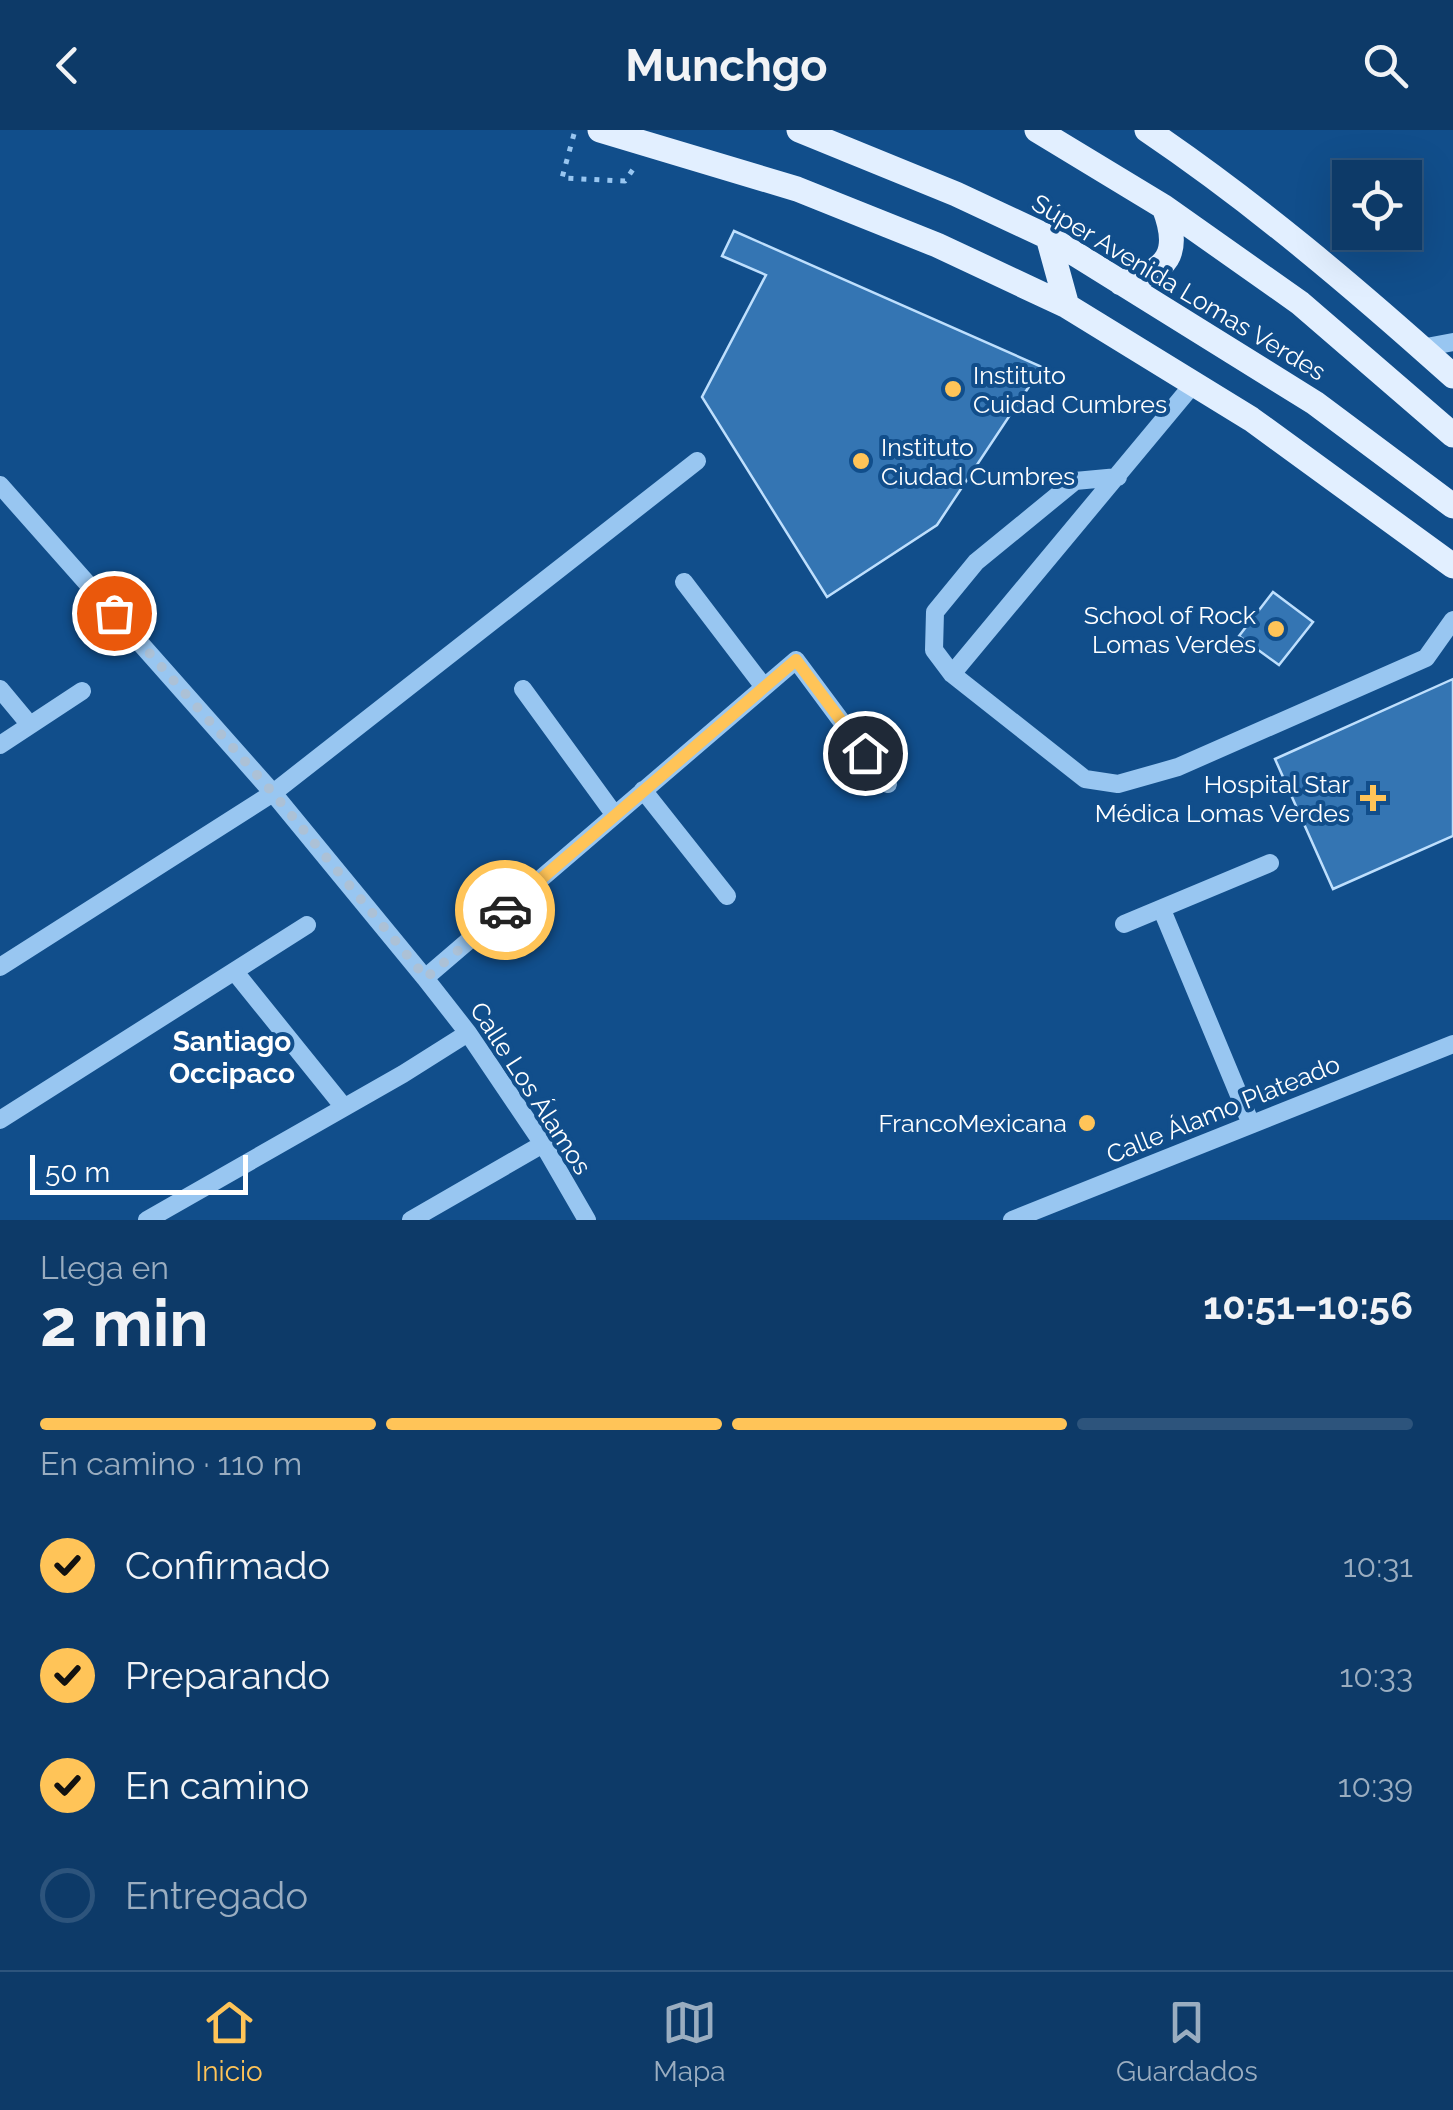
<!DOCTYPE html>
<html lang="es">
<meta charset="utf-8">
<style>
body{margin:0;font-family:Raleway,sans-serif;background:#1b4571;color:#f1f3f6;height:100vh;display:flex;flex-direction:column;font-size:38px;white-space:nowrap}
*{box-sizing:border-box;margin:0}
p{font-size:32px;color:#9aadc0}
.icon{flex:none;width:55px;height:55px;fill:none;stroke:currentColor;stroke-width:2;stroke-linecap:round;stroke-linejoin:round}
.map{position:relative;height:1090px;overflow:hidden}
.panel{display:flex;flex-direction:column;background:#0d3a68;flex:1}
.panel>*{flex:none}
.fabs{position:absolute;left:1332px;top:30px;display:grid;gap:20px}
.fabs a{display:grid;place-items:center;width:90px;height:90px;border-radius:0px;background:#0d3a68;box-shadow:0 10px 40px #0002,0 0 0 2px #2d547c;font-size:50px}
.scale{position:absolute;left:30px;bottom:25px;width:218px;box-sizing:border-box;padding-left:10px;border:5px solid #fff;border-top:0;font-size:28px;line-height:35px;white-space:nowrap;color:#fff;-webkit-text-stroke:8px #114e8b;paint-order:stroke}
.pin{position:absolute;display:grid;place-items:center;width:85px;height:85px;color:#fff;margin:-42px;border:5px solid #fff;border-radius:50%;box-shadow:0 2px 10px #0007}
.courier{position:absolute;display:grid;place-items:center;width:100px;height:100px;margin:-50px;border:8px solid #ffc458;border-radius:50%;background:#fff;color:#222;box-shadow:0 2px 12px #0007}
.overview em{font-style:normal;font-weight:700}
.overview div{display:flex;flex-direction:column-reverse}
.overview{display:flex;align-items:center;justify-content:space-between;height:170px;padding:0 40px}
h1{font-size:65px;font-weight:700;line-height:75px}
.bar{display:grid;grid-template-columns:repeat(4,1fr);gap:15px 10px;align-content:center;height:120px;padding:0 40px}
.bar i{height:12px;border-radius:8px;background:#2d547c}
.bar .current{background:#ffc458}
.bar p{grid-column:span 4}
ol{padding:0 40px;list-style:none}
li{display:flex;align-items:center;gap:30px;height:110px}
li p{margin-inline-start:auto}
li .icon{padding:10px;border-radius:50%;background:#ffc458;color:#111;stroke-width:4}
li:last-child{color:#9aadc0}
li i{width:55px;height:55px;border:5px solid #2d547c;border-radius:50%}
header{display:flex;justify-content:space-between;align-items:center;height:130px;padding:0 40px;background:#0d3a68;font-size:45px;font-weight:700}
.dock{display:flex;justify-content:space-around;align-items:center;height:140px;border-top:2px solid #2d547c;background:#0d3a68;font-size:28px;color:#9aadc0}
.dock a{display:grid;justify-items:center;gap:5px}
.dock .current{color:#ffc458}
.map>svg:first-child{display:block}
.building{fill:#3475b3;stroke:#bedffd;stroke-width:2.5}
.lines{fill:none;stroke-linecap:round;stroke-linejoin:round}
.path{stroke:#98c6f1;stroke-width:5;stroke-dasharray:5 8;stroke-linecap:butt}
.minor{stroke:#98c6f1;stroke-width:18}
.major{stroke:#e2efff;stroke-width:25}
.done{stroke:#acc1d6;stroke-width:10;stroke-dasharray:0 18}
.route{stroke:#ffc458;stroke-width:12}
.poi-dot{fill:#ffc458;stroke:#114e8b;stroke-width:4}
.labels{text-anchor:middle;stroke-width:8;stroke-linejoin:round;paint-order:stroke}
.street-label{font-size:25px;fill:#fff;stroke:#114e8b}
.poi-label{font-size:25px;fill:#fff;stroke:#114e8b;text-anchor:end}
.neighbourhood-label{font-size:28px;font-weight:bold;fill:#fff;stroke:#114e8b}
</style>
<header><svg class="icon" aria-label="back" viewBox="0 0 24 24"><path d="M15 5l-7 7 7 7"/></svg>Munchgo<svg class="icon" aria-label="search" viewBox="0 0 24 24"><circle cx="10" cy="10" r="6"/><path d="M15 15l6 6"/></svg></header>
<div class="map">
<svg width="1453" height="1090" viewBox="0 0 1453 1090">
<rect width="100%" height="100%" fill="#114e8b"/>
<path class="building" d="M734,101L1042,237L937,395L827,467L702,267L766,145L722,126Z
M1273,462L1313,492L1279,535L1239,506Z
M1453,549V706L1333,759L1275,629Z"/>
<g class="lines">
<path class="path" d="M574,4L562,48L625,51L634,38"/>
<path class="minor" d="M1421,218L1453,212
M1118,347L1075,351L976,432L935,482L934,520L952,544L1085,649L1118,654L1178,637L1426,528L1453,490
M0,355L273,663L425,848L468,903L543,1014L587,1090
M684,452L764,557
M952,544L1195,252
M0,559L30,595
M523,559L614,684
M0,615L82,561
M643,660L727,766
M1162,780L1251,994
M1124,794L1270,733
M0,837L273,663L697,331
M235,842L343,976
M425,848L796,530L888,654
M0,990L307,795
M147,1090L403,944L468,903
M411,1090L543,1014
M1012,1090L1453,914"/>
<path class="major" d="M600,0L797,59L937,115L1067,176L1251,289L1453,436
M799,0L956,64L1048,107L1315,273L1453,376
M1037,0L1164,77L1300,173L1453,305
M1147,0C1255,73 1356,159 1453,246
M1048,107L1067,176
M1121,153C1168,141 1182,124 1164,77"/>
</g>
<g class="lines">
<path class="done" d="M114,483L273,663L426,848L505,780"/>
<path class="route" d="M505,780L796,530L865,623"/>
</g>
<g class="poi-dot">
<circle cx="953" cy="259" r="10"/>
<circle cx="861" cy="331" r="10"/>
<circle cx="1276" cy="499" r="10"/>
<path d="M1368 653h10v10h10v10h-10v10h-10v-10h-10v-10h10z"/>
<circle cx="1087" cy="993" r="10"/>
</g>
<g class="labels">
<g class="street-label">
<text transform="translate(1179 157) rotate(31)" y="9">Súper Avenida Lomas Verdes</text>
<text transform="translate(531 958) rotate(57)" y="9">Calle Los Álamos</text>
<text transform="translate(1223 979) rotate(-22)" y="9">Calle Álamo Plateado</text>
</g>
<g class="poi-label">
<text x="973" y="254" text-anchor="start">Instituto<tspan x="973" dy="29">Cuidad Cumbres</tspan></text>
<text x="881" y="326" text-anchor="start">Instituto<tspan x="881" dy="29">Ciudad Cumbres</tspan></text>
<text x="1256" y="494">School of Rock<tspan x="1256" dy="29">Lomas Verdes</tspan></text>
<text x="1350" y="663">Hospital Star<tspan x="1350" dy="29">Médica Lomas Verdes</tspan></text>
<text x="1067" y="1002">FrancoMexicana</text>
</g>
<g class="neighbourhood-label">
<text x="232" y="921">Santiago<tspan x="232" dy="32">Occipaco</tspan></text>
</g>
</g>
</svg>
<div class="fabs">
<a><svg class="icon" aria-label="locate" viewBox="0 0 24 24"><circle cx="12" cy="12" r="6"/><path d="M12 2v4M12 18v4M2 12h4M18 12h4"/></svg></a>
</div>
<div class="scale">50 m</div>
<div class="pin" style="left:114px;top:483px;background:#ea580c"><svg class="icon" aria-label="bag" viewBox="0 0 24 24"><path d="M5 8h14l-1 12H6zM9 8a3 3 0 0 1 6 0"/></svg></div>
<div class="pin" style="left:865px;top:623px;background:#1f2937"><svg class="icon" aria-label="home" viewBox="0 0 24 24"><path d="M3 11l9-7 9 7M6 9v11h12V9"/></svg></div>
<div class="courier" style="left:505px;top:780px"><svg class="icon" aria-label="car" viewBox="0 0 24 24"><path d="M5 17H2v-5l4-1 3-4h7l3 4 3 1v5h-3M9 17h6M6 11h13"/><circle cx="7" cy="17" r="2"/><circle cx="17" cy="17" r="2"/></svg></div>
</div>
<section class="panel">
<div class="overview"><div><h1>2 min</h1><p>Llega en</p></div><em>10:51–10:56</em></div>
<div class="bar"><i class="current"></i><i class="current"></i><i class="current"></i><i></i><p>En camino · 110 m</p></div>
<ol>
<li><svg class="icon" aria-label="check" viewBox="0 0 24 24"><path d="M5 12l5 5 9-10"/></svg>Confirmado<p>10:31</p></li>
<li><svg class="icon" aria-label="check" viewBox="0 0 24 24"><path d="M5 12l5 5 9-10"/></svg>Preparando<p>10:33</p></li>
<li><svg class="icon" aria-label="check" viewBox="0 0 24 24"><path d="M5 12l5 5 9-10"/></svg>En camino<p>10:39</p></li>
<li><i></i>Entregado</li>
</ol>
</section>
<nav class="dock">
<a class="current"><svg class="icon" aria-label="home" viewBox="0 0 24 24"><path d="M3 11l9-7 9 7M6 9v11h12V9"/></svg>Inicio</a>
<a><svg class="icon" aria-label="map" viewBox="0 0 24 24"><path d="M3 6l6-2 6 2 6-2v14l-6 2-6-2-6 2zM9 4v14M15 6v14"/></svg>Mapa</a>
<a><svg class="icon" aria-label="saved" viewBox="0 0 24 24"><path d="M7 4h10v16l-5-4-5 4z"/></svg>Guardados</a>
</nav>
